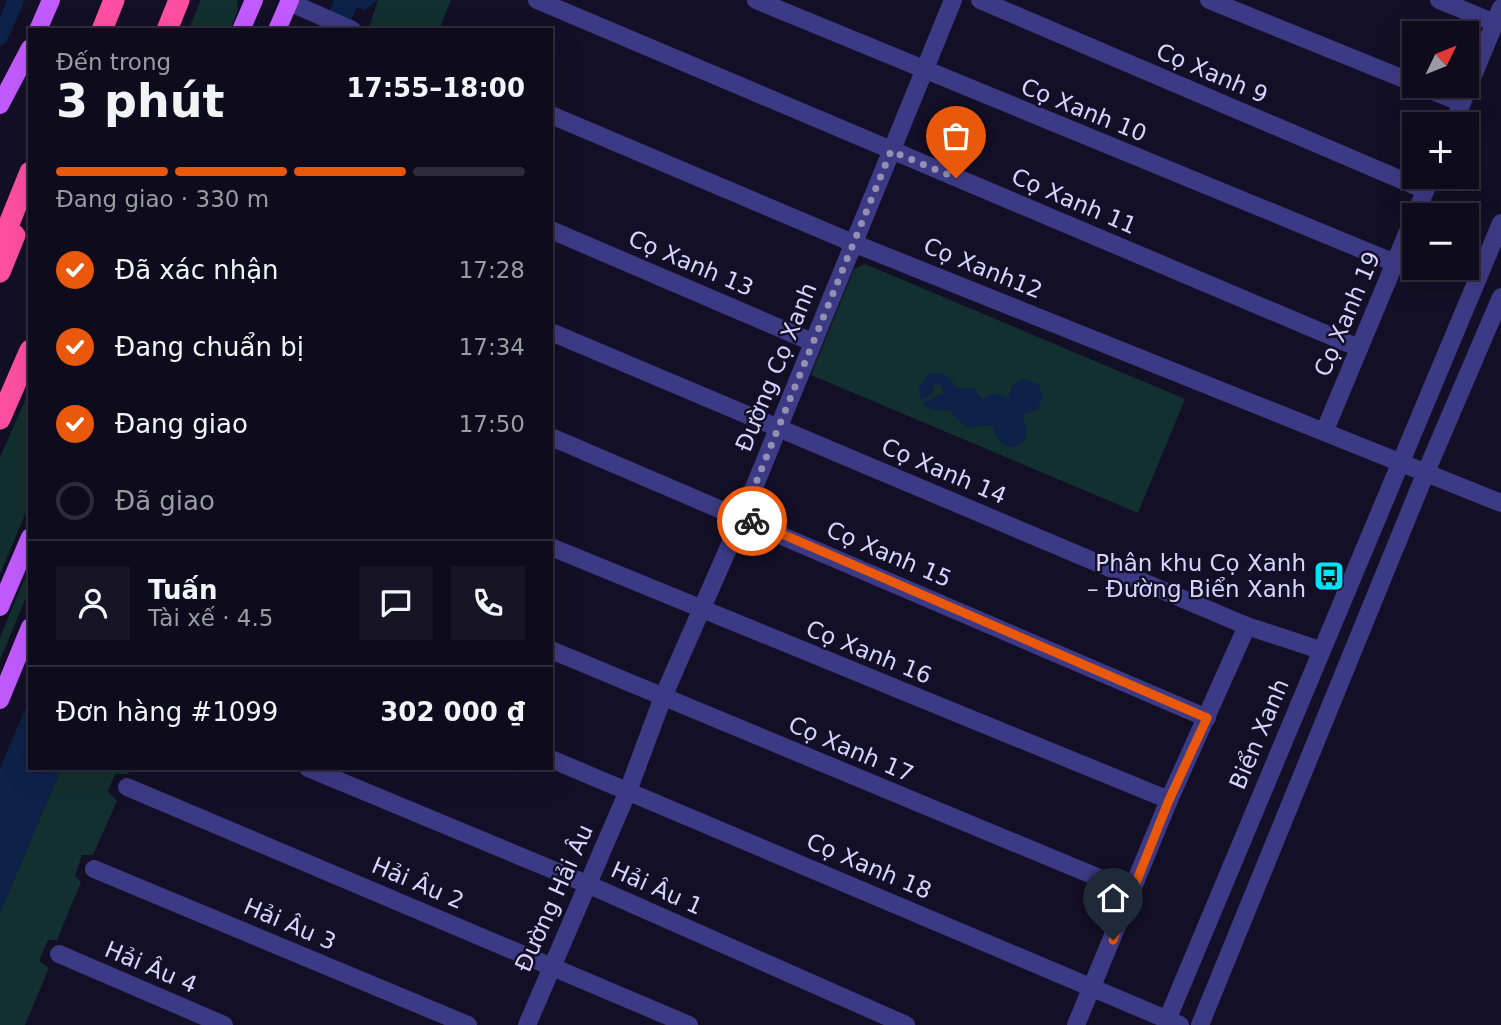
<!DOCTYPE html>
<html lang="vi">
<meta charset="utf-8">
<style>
body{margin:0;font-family:"DejaVu Sans",sans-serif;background:#171425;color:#f1f3f6;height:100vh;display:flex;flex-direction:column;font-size:26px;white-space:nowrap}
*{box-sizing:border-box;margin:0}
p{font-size:23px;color:#9b9ba3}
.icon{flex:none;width:38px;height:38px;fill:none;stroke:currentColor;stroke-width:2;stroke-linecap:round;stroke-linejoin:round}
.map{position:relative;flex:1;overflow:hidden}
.sheet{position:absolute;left:28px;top:28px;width:525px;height:742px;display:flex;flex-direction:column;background:#0e0b1c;border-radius:0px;box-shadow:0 7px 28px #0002,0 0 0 2px #2e2b3b}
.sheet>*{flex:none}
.needle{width:46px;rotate:47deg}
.fabs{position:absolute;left:1402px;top:21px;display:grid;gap:14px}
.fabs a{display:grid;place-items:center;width:77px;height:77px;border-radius:0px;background:#0e0b1c;box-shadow:0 7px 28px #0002,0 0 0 2px #2e2b3b;font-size:35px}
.pin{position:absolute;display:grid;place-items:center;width:60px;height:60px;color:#fff;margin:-72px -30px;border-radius:50% 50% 50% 0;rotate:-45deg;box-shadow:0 0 7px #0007}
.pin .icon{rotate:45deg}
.courier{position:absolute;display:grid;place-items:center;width:70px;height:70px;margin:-35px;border:5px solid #ea580c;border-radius:50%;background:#fff;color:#222;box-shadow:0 2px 9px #0007}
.head em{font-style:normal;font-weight:700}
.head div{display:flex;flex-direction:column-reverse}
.head{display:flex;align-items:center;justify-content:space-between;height:119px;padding:0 28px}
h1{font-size:46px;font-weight:700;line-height:52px}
.bar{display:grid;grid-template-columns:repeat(4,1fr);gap:10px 7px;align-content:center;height:84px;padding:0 28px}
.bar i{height:9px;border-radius:5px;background:#2e2b3b}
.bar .selected{background:#ea580c}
.bar p{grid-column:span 4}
.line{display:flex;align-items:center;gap:18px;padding:0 28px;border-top:2px solid #2e2b3b}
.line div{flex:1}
.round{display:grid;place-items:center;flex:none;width:74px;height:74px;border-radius:0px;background:#171425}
ol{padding:0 28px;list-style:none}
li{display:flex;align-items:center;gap:21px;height:77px}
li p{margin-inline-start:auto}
li .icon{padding:7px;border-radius:50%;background:#ea580c;color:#fff;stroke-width:4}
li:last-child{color:#9b9ba3}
li i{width:38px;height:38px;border:4px solid #2e2b3b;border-radius:50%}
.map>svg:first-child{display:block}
.green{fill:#12302f}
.water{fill:#0c2248}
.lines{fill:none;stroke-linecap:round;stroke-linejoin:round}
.canal{stroke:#0c2248;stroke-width:16}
.minor{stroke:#3d3a85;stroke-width:18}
.major{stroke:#c25bff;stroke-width:18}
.highway{stroke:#ff4fa3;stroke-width:21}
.done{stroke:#948fb3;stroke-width:7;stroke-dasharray:0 12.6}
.route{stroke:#ea580c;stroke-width:9}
.labels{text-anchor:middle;stroke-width:5;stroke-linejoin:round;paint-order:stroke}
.street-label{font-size:23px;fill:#d9d4ff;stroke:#130f26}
.poi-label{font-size:23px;fill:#d9d4ff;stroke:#130f26;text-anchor:end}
</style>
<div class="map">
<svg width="1501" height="1025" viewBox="0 0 1501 1025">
<rect width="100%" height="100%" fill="#130f26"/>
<path class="green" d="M201,0H237L238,10L230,30H188Z
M378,0H451L439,30H368Z
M865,264L1185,399L1138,513L811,375L854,269Z
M30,389V503L0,574V457Z
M30,566V588L0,660V637Z
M61,768H130L128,774H115L108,791L117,801L93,855H82L75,876L81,882L57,940H48L39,961L49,968L25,1025H0V913Z"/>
<path class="water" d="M334,0H378L365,10L346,4L335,30H322Z
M930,373L945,374L957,388H974L982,399L992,393L1008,398L1013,384L1024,379L1038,384L1043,396L1038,409L1022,415L1027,430L1024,442L1016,447H1006C983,427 1007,421 967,428L950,411C938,410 932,412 922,403L944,393L941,385H934L932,394L921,401L919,386Z
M30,698V768H61L0,913V768Z"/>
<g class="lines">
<path class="canal" d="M339,30L351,0
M0,37L16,0"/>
<path class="minor" d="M537,0L1359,348
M756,0L1395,263
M980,0L1425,190
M1209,0L1414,83
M1439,0L1495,23
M289,2L352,30
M1420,86L1462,103
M551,115L853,243L1501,503
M1453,124L1501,8
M1415,215L1431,177
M551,230L812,342
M551,332L1247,626L1320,650
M1325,430L1414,217
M551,437L1207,718
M551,547L1169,800
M551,650L1133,892
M551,759L1180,1025
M308,768L587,884L906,1025
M127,787L689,1025
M94,869L468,1025
M59,954L224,1025
M527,1025L628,791L663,697L742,517L953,0
M1076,1025L1169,800L1247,626
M1165,1025L1501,223
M1200,1025L1426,472L1501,297"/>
<path class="major" d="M38,30L51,0
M241,30L254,0
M277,30L290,0
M0,105L30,48
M0,607L30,537
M0,700L30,627"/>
<path class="highway" d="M102,30L114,0
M167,30L179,0
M0,246L30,172
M0,272L15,235
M0,419L30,350"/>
</g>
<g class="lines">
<path class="done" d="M752,521L742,517L891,151L956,178"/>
<path class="route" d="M752,521L1207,718L1169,800L1113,940"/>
</g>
<defs>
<g id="bus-square" transform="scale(1.575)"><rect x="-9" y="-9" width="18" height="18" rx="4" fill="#00e5ff" stroke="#130f26"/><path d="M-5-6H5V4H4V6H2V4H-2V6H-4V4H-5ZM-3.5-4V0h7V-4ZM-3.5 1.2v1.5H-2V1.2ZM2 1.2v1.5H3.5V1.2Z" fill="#111"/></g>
</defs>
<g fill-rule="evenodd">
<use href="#bus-square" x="1329" y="576"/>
</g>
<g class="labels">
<g class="street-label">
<text transform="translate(1212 73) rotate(23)" y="8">Cọ Xanh 9</text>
<text transform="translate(1084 110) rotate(22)" y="8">Cọ Xanh 10</text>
<text transform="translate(1074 201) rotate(23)" y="8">Cọ Xanh 11</text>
<text transform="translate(691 263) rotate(23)" y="8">Cọ Xanh 13</text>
<text transform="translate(983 268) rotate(22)" y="8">Cọ Xanh12</text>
<text transform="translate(1347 314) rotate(-67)" y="8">Cọ Xanh 19</text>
<text transform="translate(776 367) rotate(-68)" y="8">Đường Cọ Xanh</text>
<text transform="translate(944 471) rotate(23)" y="8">Cọ Xanh 14</text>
<text transform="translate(889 554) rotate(23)" y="8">Cọ Xanh 15</text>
<text transform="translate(869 652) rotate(22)" y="8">Cọ Xanh 16</text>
<text transform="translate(1259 734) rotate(-67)" y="8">Biển Xanh</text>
<text transform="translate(851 749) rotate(23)" y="8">Cọ Xanh 17</text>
<text transform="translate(869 866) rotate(23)" y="8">Cọ Xanh 18</text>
<text transform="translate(418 883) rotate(23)" y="8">Hải Âu 2</text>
<text transform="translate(657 888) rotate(24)" y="8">Hải Âu 1</text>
<text transform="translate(554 898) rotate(-66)" y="8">Đường Hải Âu</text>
<text transform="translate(290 924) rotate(23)" y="8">Hải Âu 3</text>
<text transform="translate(151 967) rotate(23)" y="8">Hải Âu 4</text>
</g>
<g class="poi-label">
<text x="1306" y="571">Phân khu Cọ Xanh<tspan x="1306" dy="26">– Đường Biển Xanh</tspan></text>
</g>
</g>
</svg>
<div class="fabs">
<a><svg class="needle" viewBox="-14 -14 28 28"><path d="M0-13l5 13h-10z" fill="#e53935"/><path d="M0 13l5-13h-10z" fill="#9b9ba3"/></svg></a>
<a>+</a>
<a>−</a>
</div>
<div class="pin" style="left:956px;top:178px;background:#ea580c"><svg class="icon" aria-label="bag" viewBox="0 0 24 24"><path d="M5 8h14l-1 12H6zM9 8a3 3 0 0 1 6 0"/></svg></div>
<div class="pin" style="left:1113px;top:940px;background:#1f2937"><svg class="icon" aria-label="home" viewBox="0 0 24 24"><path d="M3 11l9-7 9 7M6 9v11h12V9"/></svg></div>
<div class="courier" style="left:752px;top:521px"><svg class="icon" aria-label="bike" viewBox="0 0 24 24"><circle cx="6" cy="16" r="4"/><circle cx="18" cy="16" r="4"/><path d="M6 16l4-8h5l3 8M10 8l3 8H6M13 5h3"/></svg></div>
<section class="sheet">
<div class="head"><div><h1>3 phút</h1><p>Đến trong</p></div><em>17:55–18:00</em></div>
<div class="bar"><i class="selected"></i><i class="selected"></i><i class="selected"></i><i></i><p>Đang giao · 330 m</p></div>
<ol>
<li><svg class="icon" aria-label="check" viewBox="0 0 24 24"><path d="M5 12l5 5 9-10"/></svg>Đã xác nhận<p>17:28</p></li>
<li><svg class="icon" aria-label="check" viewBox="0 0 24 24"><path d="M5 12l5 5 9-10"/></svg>Đang chuẩn bị<p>17:34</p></li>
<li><svg class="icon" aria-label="check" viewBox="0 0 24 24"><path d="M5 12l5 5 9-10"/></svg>Đang giao<p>17:50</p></li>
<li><i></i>Đã giao</li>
</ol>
<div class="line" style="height:126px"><a class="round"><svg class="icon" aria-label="person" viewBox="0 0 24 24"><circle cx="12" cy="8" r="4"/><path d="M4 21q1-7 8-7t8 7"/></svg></a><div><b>Tuấn</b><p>Tài xế · 4.5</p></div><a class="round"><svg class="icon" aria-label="chat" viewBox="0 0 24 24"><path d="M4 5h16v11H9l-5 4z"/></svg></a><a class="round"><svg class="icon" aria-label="phone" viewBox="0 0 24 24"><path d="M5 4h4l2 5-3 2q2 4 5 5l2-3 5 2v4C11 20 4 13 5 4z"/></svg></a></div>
<div class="line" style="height:91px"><div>Đơn hàng #1099</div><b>302 000 ₫</b></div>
</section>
</div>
